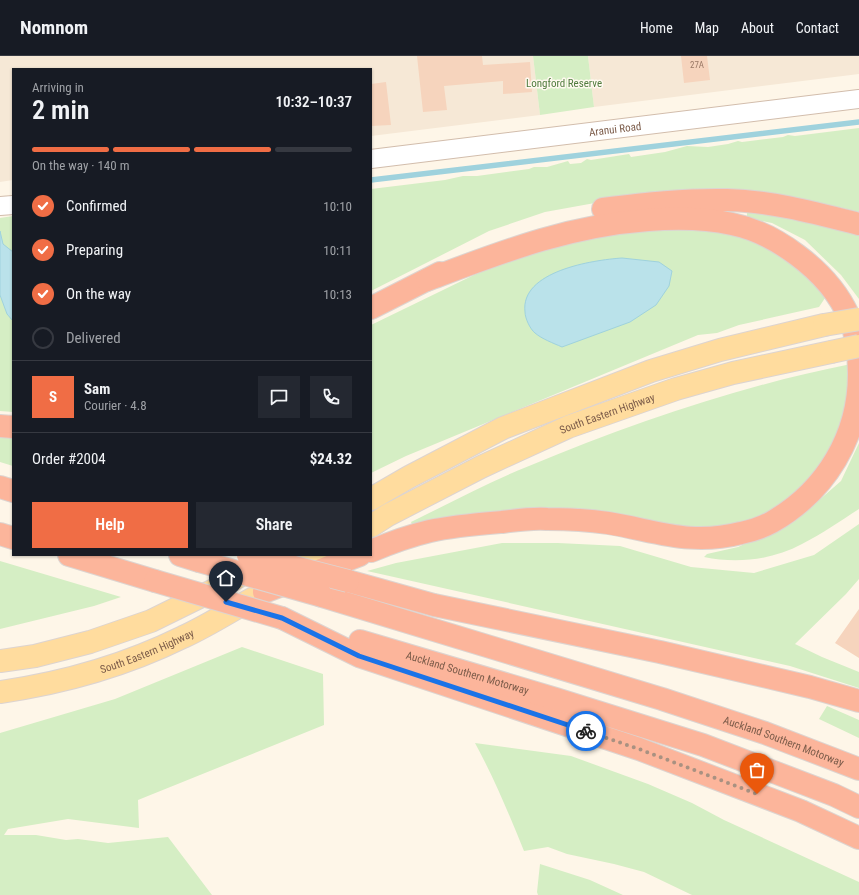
<!DOCTYPE html>
<meta charset="utf-8">
<style>
body{margin:0;font-family:"Roboto Condensed",sans-serif;background:#242831;color:#f1f3f6;height:100vh;display:flex;flex-direction:column;font-size:15px;white-space:nowrap}
*{box-sizing:border-box;margin:0}
p{font-size:13px;color:#9ea1a6}
.icon{flex:none;width:22px;height:22px;fill:none;stroke:currentColor;stroke-width:2;stroke-linecap:round;stroke-linejoin:round}
.map{position:relative;flex:1;overflow:hidden}
.details{position:absolute;left:12px;top:12px;width:360px;height:488px;display:flex;flex-direction:column;background:#171b24;border-radius:0px;box-shadow:0 1px 3px #0004}
.details>*{flex:none}
.pin{position:absolute;display:grid;place-items:center;width:34px;height:34px;color:#fff;margin:-41px -17px;border-radius:50% 50% 50% 0;rotate:-45deg;box-shadow:0 0 4px #0007}
.pin .icon{rotate:45deg}
.courier{position:absolute;display:grid;place-items:center;width:40px;height:40px;margin:-20px;border:3px solid #1a73e8;border-radius:50%;background:#fff;color:#222;box-shadow:0 1px 5px #0007}
.head em{font-style:normal;font-weight:600}
.head div{display:flex;flex-direction:column-reverse}
.head{display:flex;align-items:center;justify-content:space-between;height:68px;padding:0 20px}
h1{font-size:26px;font-weight:600;line-height:30px}
.bar{display:grid;grid-template-columns:repeat(4,1fr);gap:6px 4px;align-content:center;height:48px;padding:0 20px}
.bar i{height:5px;border-radius:3px;background:#363941}
.bar .current{background:#f06d45}
.bar p{grid-column:span 4}
.line{display:flex;align-items:center;gap:10px;padding:0 20px;border-top:1px solid #363941}
.line div{flex:1}
.round{display:grid;place-items:center;flex:none;width:42px;height:42px;border-radius:0px;background:#242831}
ol{padding:0 20px;list-style:none}
li{display:flex;align-items:center;gap:12px;height:44px}
li p{margin-inline-start:auto}
li .icon{padding:4px;border-radius:50%;background:#f06d45;color:#fff;stroke-width:4}
li:last-child{color:#9ea1a6}
li i{width:22px;height:22px;border:2px solid #363941;border-radius:50%}
.button{display:flex;gap:8px;margin-top:auto;padding:8px 20px}
.button a{flex:1;height:46px;border-radius:0px;background:#f06d45;color:#fff;font-size:16px;font-weight:600;line-height:46px;text-align:center}
.button a+a{background:#242831;color:#f1f3f6}
header{display:flex;align-items:center;gap:24px;box-sizing:border-box;height:56px;padding:0 20px;background:#171b24;border-bottom:1px solid #363941}
header strong{font-size:19px}
nav{display:flex;gap:22px;margin-inline-start:auto;font-size:14px}
.map>svg:first-child{display:block}
.residential{fill:#f6e8d6}
.green{fill:#d5eec4}
.water{fill:#bae2ea;stroke:#9fd2dd}
.lines{fill:none;stroke-linecap:round;stroke-linejoin:round}
.stream{stroke:#9fd2dd;stroke-width:5.5}
.building{fill:#f6d4bd}
.tertiary-casing{stroke:#d2bdac;stroke-width:20}
.primary-casing{stroke:#ddd4d0;stroke-width:24}
.motorway-casing{stroke:#ddd4d0;stroke-width:24}
.tertiary{stroke:#fff;stroke-width:18}
.primary{stroke:#ffdc9e;stroke-width:22}
.motorway{stroke:#fcb59b;stroke-width:22}
.primary-bridge-casing{stroke:#ddd4d0;stroke-width:24;stroke-linecap:butt}
.motorway-bridge-casing{stroke:#ddd4d0;stroke-width:24;stroke-linecap:butt}
.primary-bridge{stroke:#ffdc9e;stroke-width:22}
.motorway-bridge{stroke:#fcb59b;stroke-width:22}
.done{stroke:#a99181;stroke-width:4;stroke-dasharray:0 7.2}
.route{stroke:#1a73e8;stroke-width:5}
.labels{text-anchor:middle;stroke-width:3;stroke-linejoin:round;paint-order:stroke}
.number-label{font-size:9px;fill:#9a7966}
.park-label{font-size:11px;fill:#4f7b3d;stroke:#fff9f0}
.street-label{font-size:11px;fill:#7b5b49;stroke:#fff9f0}
</style>
<header>
<strong>Nomnom</strong>
<nav><a>Home</a><a>Map</a><a>About</a><a>Contact</a></nav>
</header>
<div class="map">
<svg width="859" height="839" viewBox="0 0 859 839">
<rect width="100%" height="100%" fill="#fef6e8"/>
<path class="residential" d="M0,0H533L540,59L371,80V13H13V124L0,126Z
M588,0H859V18L594,51Z"/>
<path class="green" d="M533,0H588L594,51L540,59Z
M859,72V156L843,152L756,138L617,143L545,156L489,175L371,235V133L445,124L463,120H477L529,113L534,111H547L568,105L570,108L581,107L587,103L591,104L629,98L631,101L665,96L687,90L708,91L728,88L738,85L742,86L783,81L788,79L795,80Z
M747,155L859,174V243L841,219L805,184L772,167L747,162Z
M13,160V356L0,355V162Z
M671,170L746,179L790,201L827,239L819,251L739,269L717,277L698,279L406,400L371,417V269L476,218L541,192L602,178Z
M851,308L850,349L836,389L807,432L761,463L701,476L626,462L414,473L411,466C450,447 489,426 529,410C633,367 740,330 851,308Z
M0,378H13V410L0,406Z
M859,387V453C840,465 822,478 802,488C772,504 737,508 704,501L707,498L738,491L795,465L841,425Z
M859,468V523L846,538L795,588L822,601L859,616V632L790,610L367,515L396,507L502,487H558L620,490L691,511L754,517L814,499Z
M0,505L121,541L94,550L0,573Z
M242,591L323,618L324,669L138,744L139,772L68,763L8,773L4,779H36L66,784L78,783L108,787L168,781L212,839H0V677L115,643Z
M827,650L859,664V682L819,663Z
M475,687L571,700L648,728L692,747L724,764L859,826V839H749L748,815L749,839H692L644,816L614,808L567,798L548,791L524,795C509,758 494,722 475,687Z
M540,808L590,824L623,839H538L537,836Z"/>
<path class="water" d="M0,175L3,188L13,196V265L7,258L0,239Z
M622,202L659,206L672,215L669,230L656,249L630,266L562,291C553,287 542,283 535,277C530,273 525,262 525,256C520,215 593,204 622,202Z"/>
<g class="lines">
<path class="stream" d="M371,124L859,66"/>
</g>
<path class="building" d="M417,0H482L483,9L530,6L532,36L503,38V25L444,30L447,54L423,56Z
M681,0H707L710,24L684,27Z
M386,26L391,69L371,70V28Z
M859,553V602L835,587Z"/>
<g class="lines">
<g class="tertiary-casing">
<g id="tertiary">
<path id="s1" d="M371,103L859,43"/>
<path d="M0,150L13,149"/>
</g>
</g>
<g class="primary-casing">
<g id="primary">
<path d="M371,443L409,421L503,372L651,315L720,294L824,269"/>
<path id="s2" d="M371,470L388,459L481,411L568,371L676,333L733,317L831,296"/>
<path d="M288,521L324,499"/>
<path d="M0,605L35,600L90,586L151,565L226,528L256,510"/>
<path id="s3" d="M0,636C63,627 126,609 183,581C207,570 229,556 252,543"/>
</g>
</g>
<g class="motorway-casing">
<g id="motorway">
<path d="M603,153C644,148 686,143 727,144C772,145 816,157 859,168"/>
<path d="M371,252L440,217"/>
<path d="M0,370L13,371"/>
<path d="M0,431L13,435"/>
<path d="M0,478L13,482"/>
<path d="M371,495C390,487 409,480 430,475C453,470 478,468 502,466C517,464 532,462 547,463C567,463 588,464 608,467C657,475 690,490 741,477C751,475 763,471 772,466C826,435 859,380 859,318C859,300 857,281 850,263C839,237 820,216 797,199C777,184 757,173 732,168C705,162 676,162 648,164C567,170 502,196 427,224"/>
<path d="M69,499L155,525"/>
<path d="M180,499L199,505"/>
<path d="M348,525L434,549L660,596L810,631L859,645"/>
<path d="M264,536L360,499"/>
<path id="s4" d="M322,540L662,643L765,677L859,713"/>
<path d="M282,562L359,600L639,693L801,755L859,782"/>
<path id="s5" d="M360,585L556,643L703,689L834,739L859,751"/>
</g>
</g>
<use href="#tertiary" class="tertiary"/>
<use href="#primary" class="primary"/>
<use href="#motorway" class="motorway"/>
<g class="primary-bridge-casing">
<path id="primary-bridge" d="M824,269L859,263
M831,296L859,290"/>
</g>
<g class="motorway-bridge-casing">
<path id="motorway-bridge" d="M248,499L348,525
M199,505L322,540
M155,525L282,562"/>
</g>
<use href="#primary-bridge" class="primary-bridge"/>
<use href="#motorway-bridge" class="motorway-bridge"/>
</g>
<g class="lines">
<path class="done" d="M586,675L639,693L757,738"/>
<path class="route" d="M226,546L282,562L359,600L586,675"/>
</g>
<g class="labels">
<g class="number-label">
<text x="697" y="12">27A</text>
</g>
<g class="park-label">
<text x="564" y="31">Longford Reserve</text>
</g>
<g class="street-label">
<text dy="4" stroke="none"><textPath href="#s1" startOffset="246">Aranui Road</textPath></text>
<text dy="4" stroke="none"><textPath href="#s2" startOffset="262">South Eastern Highway</textPath></text>
<text dy="4" stroke="none"><textPath href="#s3" startOffset="153">South Eastern Highway</textPath></text>
<text dy="4" stroke="none"><textPath href="#s5" startOffset="112">Auckland Southern Motorway</textPath></text>
<text dy="4" stroke="none"><textPath href="#s4" startOffset="484">Auckland Southern Motorway</textPath></text>
</g>
</g>
</svg>
<div class="pin" style="left:757px;top:738px;background:#ea580c"><svg class="icon" aria-label="bag" viewBox="0 0 24 24"><path d="M5 8h14l-1 12H6zM9 8a3 3 0 0 1 6 0"/></svg></div>
<div class="pin" style="left:226px;top:546px;background:#1f2937"><svg class="icon" aria-label="home" viewBox="0 0 24 24"><path d="M3 11l9-7 9 7M6 9v11h12V9"/></svg></div>
<div class="courier" style="left:586px;top:675px"><svg class="icon" aria-label="bike" viewBox="0 0 24 24"><circle cx="6" cy="16" r="4"/><circle cx="18" cy="16" r="4"/><path d="M6 16l4-8h5l3 8M10 8l3 8H6M13 5h3"/></svg></div>
<section class="details">
<div class="head"><div><h1>2 min</h1><p>Arriving in</p></div><em>10:32–10:37</em></div>
<div class="bar"><i class="current"></i><i class="current"></i><i class="current"></i><i></i><p>On the way · 140 m</p></div>
<ol>
<li><svg class="icon" aria-label="check" viewBox="0 0 24 24"><path d="M5 12l5 5 9-10"/></svg>Confirmed<p>10:10</p></li>
<li><svg class="icon" aria-label="check" viewBox="0 0 24 24"><path d="M5 12l5 5 9-10"/></svg>Preparing<p>10:11</p></li>
<li><svg class="icon" aria-label="check" viewBox="0 0 24 24"><path d="M5 12l5 5 9-10"/></svg>On the way<p>10:13</p></li>
<li><i></i>Delivered</li>
</ol>
<div class="line" style="height:72px"><b class="round" style="background:#f06d45;color:#fff">S</b><div><b>Sam</b><p>Courier · 4.8</p></div><a class="round"><svg class="icon" aria-label="chat" viewBox="0 0 24 24"><path d="M4 5h16v11H9l-5 4z"/></svg></a><a class="round"><svg class="icon" aria-label="phone" viewBox="0 0 24 24"><path d="M5 4h4l2 5-3 2q2 4 5 5l2-3 5 2v4C11 20 4 13 5 4z"/></svg></a></div>
<div class="line" style="height:52px"><div>Order #2004</div><b>$24.32</b></div>
<div class="button"><a>Help</a><a>Share</a></div>
</section>
</div>
